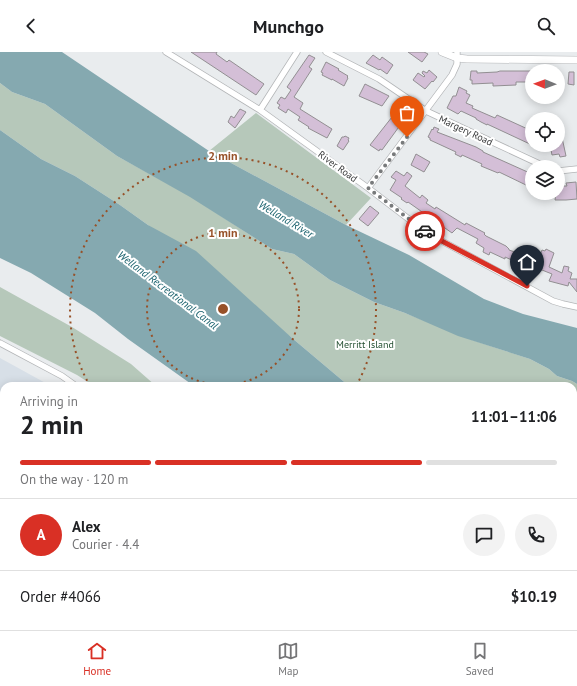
<!DOCTYPE html>
<meta charset="utf-8">
<style>
body{margin:0;font-family:"PT Sans",sans-serif;background:#f2f2f2;color:#202124;height:100vh;display:flex;flex-direction:column;font-size:15px;white-space:nowrap}
*{box-sizing:border-box;margin:0}
p{font-size:13px;color:#757577}
.icon{flex:none;width:22px;height:22px;fill:none;stroke:currentColor;stroke-width:2;stroke-linecap:round;stroke-linejoin:round}
.map{position:relative;flex:1;overflow:hidden}
.drawer{position:absolute;left:0px;top:330px;width:577px;height:248px;display:flex;flex-direction:column;background:#fff;border-radius:12px 12px 0 0;box-shadow:0 2px 10px #0003}
.drawer>*{flex:none}
.needle{width:26px;rotate:271deg}
.fabs{position:absolute;left:525px;top:12px;display:grid;gap:8px}
.fabs a{display:grid;place-items:center;width:40px;height:40px;border-radius:50%;background:#fff;box-shadow:0 2px 10px #0003;font-size:20px}
.pin{position:absolute;display:grid;place-items:center;width:34px;height:34px;color:#fff;margin:-41px -17px;border-radius:50% 50% 50% 0;rotate:-45deg;box-shadow:0 0 4px #0007}
.pin .icon{rotate:45deg}
.courier{position:absolute;display:grid;place-items:center;width:40px;height:40px;margin:-20px;border:3px solid #d93025;border-radius:50%;background:#fff;color:#222;box-shadow:0 1px 5px #0007}
.overview em{font-style:normal;font-weight:700}
.overview div{display:flex;flex-direction:column-reverse}
.overview{display:flex;align-items:center;justify-content:space-between;height:68px;padding:0 20px}
h1{font-size:26px;font-weight:700;line-height:30px}
.bar{display:grid;grid-template-columns:repeat(4,1fr);gap:6px 4px;align-content:center;height:48px;padding:0 20px}
.bar i{height:5px;border-radius:3px;background:#e0e0e0}
.bar .active{background:#d93025}
.bar p{grid-column:span 4}
.line{display:flex;align-items:center;gap:10px;padding:0 20px;border-top:1px solid #e0e0e0}
.line div{flex:1}
.round{display:grid;place-items:center;flex:none;width:42px;height:42px;border-radius:21px;background:#f2f2f2}
header{display:flex;justify-content:space-between;align-items:center;height:52px;padding:0 20px;background:#fff;font-size:18px;font-weight:700}
.tabs{display:flex;justify-content:space-around;align-items:center;height:56px;border-top:1px solid #e0e0e0;background:#fff;font-size:11px;color:#757577}
.tabs a{display:grid;justify-items:center;gap:2px}
.tabs .active{color:#d93025}
.map>svg:first-child{display:block}
.built{fill:#d7dfe7}
.green{fill:#b6c8ba}
.water{fill:#85a9b0}
.building{fill:#d4bfd7;stroke:#928f92}
.lines{fill:none;stroke-linecap:round;stroke-linejoin:round}
.minor-casing{stroke:#b3b5b7;stroke-width:7}
.tertiary-casing{stroke:#b3b5b7;stroke-width:8}
.minor{stroke:#fff;stroke-width:5.5}
.tertiary{stroke:#fff;stroke-width:7}
.done{stroke:#787a7b;stroke-width:4;stroke-dasharray:0 7.2}
.route{stroke:#d93025;stroke-width:5}
.ring{fill:none;stroke:#975128;stroke-width:2;stroke-dasharray:2 4}
.labels{text-anchor:middle;stroke-width:4;stroke-linejoin:round;paint-order:stroke}
.street-label{font-size:10px;fill:#3b3c3d;stroke:#fff}
.park-label{font-size:10px;fill:#224e30;stroke:#fff}
.water-label{font-size:11px;font-style:italic;fill:#165f6b;stroke:#fff}
.centre{fill:#975128;stroke:#fff;stroke-width:2}
.ring-label{font-size:12px;text-anchor:middle;font-weight:bold;fill:#975128;stroke:#fff;stroke-width:4;stroke-linejoin:round;paint-order:stroke}
</style>
<header><svg class="icon" aria-label="back" viewBox="0 0 24 24"><path d="M15 5l-7 7 7 7"/></svg>Munchgo<svg class="icon" aria-label="search" viewBox="0 0 24 24"><circle cx="10" cy="10" r="6"/><path d="M15 15l6 6"/></svg></header>
<div class="map">
<svg width="577" height="578" viewBox="0 0 577 578">
<rect width="100%" height="100%" fill="#e9ecee"/>
<path class="built" d="M0,306L51,334H4V574H49V578H0Z
M577,419V483L573,480V424Z"/>
<path class="green" d="M0,31L12,40L45,52L117,104L190,144L272,197L294,202L330,228L374,250L405,261L472,288L530,307L549,317L557,324L572,329L577,332V368L573,373V334H349L292,286L148,173L120,153L75,124L41,107L0,78Z
M256,61L371,146L346,173L209,99Z
M0,235L72,275L131,312L156,334H94L77,323L0,284Z"/>
<path class="water" d="M0,0H62L209,99L346,173L409,203L484,247L523,262L577,276V332L572,329L557,324L549,317L530,307L458,284L405,261L374,250L330,228L294,202L272,197L190,145L117,104L45,52L12,40L0,31Z
M0,78L41,107L75,124L120,153L148,173L196,199L292,286L349,334H194L128,287L95,261L31,221L0,206Z
M573,515L577,518V578H491L487,574H573Z"/>
<path class="building" d="M191,0H217L216,2L227,10L229,8L264,32L256,43Z
M408,0H424L428,2L422,10Z
M309,3L315,6L309,15L312,17L294,45L303,51L300,57L332,77L327,86L308,76L309,75L298,68L300,65L288,57L286,61L278,56L280,53L277,51L281,45L285,47L291,38L287,35Z
M373,3L380,8L382,5L393,13L387,22L380,17L379,18L366,11Z
M326,10L339,17L338,18L348,24L347,25L348,26L344,34L332,27V28L322,23L323,21L321,20Z
M429,18L437,25L433,30L432,29L425,37L413,28L418,21L424,25L425,24L422,21L423,19L427,21Z
M471,19H477V21L497,20L500,19H532V34L526,33L527,30H516V33L493,34V31L472,32V28H470Z
M569,20H574V33L568,32Z
M365,32L389,44L382,54L359,44Z
M459,35L467,39L466,41L470,43L466,51L473,54L472,56L495,66L497,63L532,79V93L487,72V73L481,70L476,67V66L461,59L458,62L447,56L453,44H456Z
M403,51L412,57L382,98L380,97L379,99L370,93Z
M240,57L246,60L235,76L228,70L231,64L234,66Z
M434,75L439,77L437,80L476,95L483,99V100L532,122V134L527,132L526,133L499,120L498,121L481,114L482,112L462,103L461,105L455,102L456,100L430,88V86L428,85L432,77L433,78Z
M558,81H561L566,104L560,105L559,102L552,103L550,93H558Z
M345,84L349,86L348,88L349,89L343,98L337,94L342,85H344Z
M416,102L430,110L424,120L411,113Z
M396,119L404,124L407,120L412,124L405,134L420,146L422,143L428,148L426,151L435,157L436,155L465,173L466,171L485,181L484,182L486,184L506,194L509,197V198L523,203L521,211H519V213L513,211L514,209L505,205V207L490,200L489,203L483,200L484,196L476,191L478,187L457,176L452,181L408,150L407,151L401,147L402,146L390,138L396,128L391,125Z
M576,130L577,147L566,148H555L556,141H558V136H560V134H567L566,131Z
M370,154L379,161L368,174L359,167Z
M546,197L554,201L549,215L562,221L564,214L569,215L568,219L572,221L570,227H577V240L569,230L568,234L549,229L552,222L537,216L538,214L536,212L542,198L545,199Z"/>
<g class="lines">
<g class="minor-casing">
<path id="minor" d="M166,0L260,58L368,136L427,181L553,249L563,252L577,255
M326,0L379,27L426,59L546,115
M260,58L297,0
M558,119L577,117
M368,136L452,23L457,12V0
M0,291L62,324L76,334
M573,488L577,491
M121,574V578
M207,574V578
M294,574V578
M394,574V578"/>
</g>
<g class="tertiary-casing">
<path id="tertiary" d="M442,0L457,6L467,7L577,8"/>
</g>
<use href="#minor" class="minor"/>
<use href="#tertiary" class="tertiary"/>
</g>
<g class="lines">
<path class="done" d="M407,85L368,136L425,179"/>
<path class="route" d="M425,179L438,187L527,234"/>
</g>
<g class="ring">
<circle cx="223" cy="257" r="76"/>
<path d="M90 334A153 153 0 1 1 356 334"/>
</g>
<g class="labels">
<g class="street-label">
<text transform="translate(466 78) rotate(25)" y="4">Margery Road</text>
<text transform="translate(338 114) rotate(36)" y="4">River Road</text>
</g>
<g class="park-label">
<text x="365" y="296">Merritt Island</text>
</g>
<g class="water-label">
<text transform="translate(286 167) rotate(31)" y="4">Welland River</text>
<text transform="translate(168 238) rotate(37)" y="4">Welland Recreational Canal</text>
</g>
</g>
<circle cx="223" cy="257" r="6" class="centre"/>
<g class="ring-label">
<text x="223" y="108">2 min</text>
<text x="223" y="185">1 min</text>
</g>
</svg>
<div class="fabs">
<a><svg class="needle" viewBox="-14 -14 28 28"><path d="M0-13l5 13h-10z" fill="#e53935"/><path d="M0 13l5-13h-10z" fill="#757577"/></svg></a>
<a><svg class="icon" aria-label="locate" viewBox="0 0 24 24"><circle cx="12" cy="12" r="6"/><path d="M12 2v4M12 18v4M2 12h4M18 12h4"/></svg></a>
<a><svg class="icon" aria-label="layers" viewBox="0 0 24 24"><path d="M12 4l9 5-9 5-9-5zM3 14l9 5 9-5"/></svg></a>
</div>
<div class="pin" style="left:407px;top:85px;background:#ea580c"><svg class="icon" aria-label="bag" viewBox="0 0 24 24"><path d="M5 8h14l-1 12H6zM9 8a3 3 0 0 1 6 0"/></svg></div>
<div class="pin" style="left:527px;top:234px;background:#1f2937"><svg class="icon" aria-label="home" viewBox="0 0 24 24"><path d="M3 11l9-7 9 7M6 9v11h12V9"/></svg></div>
<div class="courier" style="left:425px;top:179px"><svg class="icon" aria-label="car" viewBox="0 0 24 24"><path d="M5 17H2v-5l4-1 3-4h7l3 4 3 1v5h-3M9 17h6M6 11h13"/><circle cx="7" cy="17" r="2"/><circle cx="17" cy="17" r="2"/></svg></div>
<section class="drawer">
<div class="overview"><div><h1>2 min</h1><p>Arriving in</p></div><em>11:01–11:06</em></div>
<div class="bar"><i class="active"></i><i class="active"></i><i class="active"></i><i></i><p>On the way · 120 m</p></div>
<div class="line" style="height:72px"><b class="round" style="background:#d93025;color:#fff">A</b><div><b>Alex</b><p>Courier · 4.4</p></div><a class="round"><svg class="icon" aria-label="chat" viewBox="0 0 24 24"><path d="M4 5h16v11H9l-5 4z"/></svg></a><a class="round"><svg class="icon" aria-label="phone" viewBox="0 0 24 24"><path d="M5 4h4l2 5-3 2q2 4 5 5l2-3 5 2v4C11 20 4 13 5 4z"/></svg></a></div>
<div class="line" style="height:52px"><div>Order #4066</div><b>$10.19</b></div>
</section>
</div>
<nav class="tabs">
<a class="active"><svg class="icon" aria-label="home" viewBox="0 0 24 24"><path d="M3 11l9-7 9 7M6 9v11h12V9"/></svg>Home</a>
<a><svg class="icon" aria-label="map" viewBox="0 0 24 24"><path d="M3 6l6-2 6 2 6-2v14l-6 2-6-2-6 2zM9 4v14M15 6v14"/></svg>Map</a>
<a><svg class="icon" aria-label="saved" viewBox="0 0 24 24"><path d="M7 4h10v16l-5-4-5 4z"/></svg>Saved</a>
</nav>
